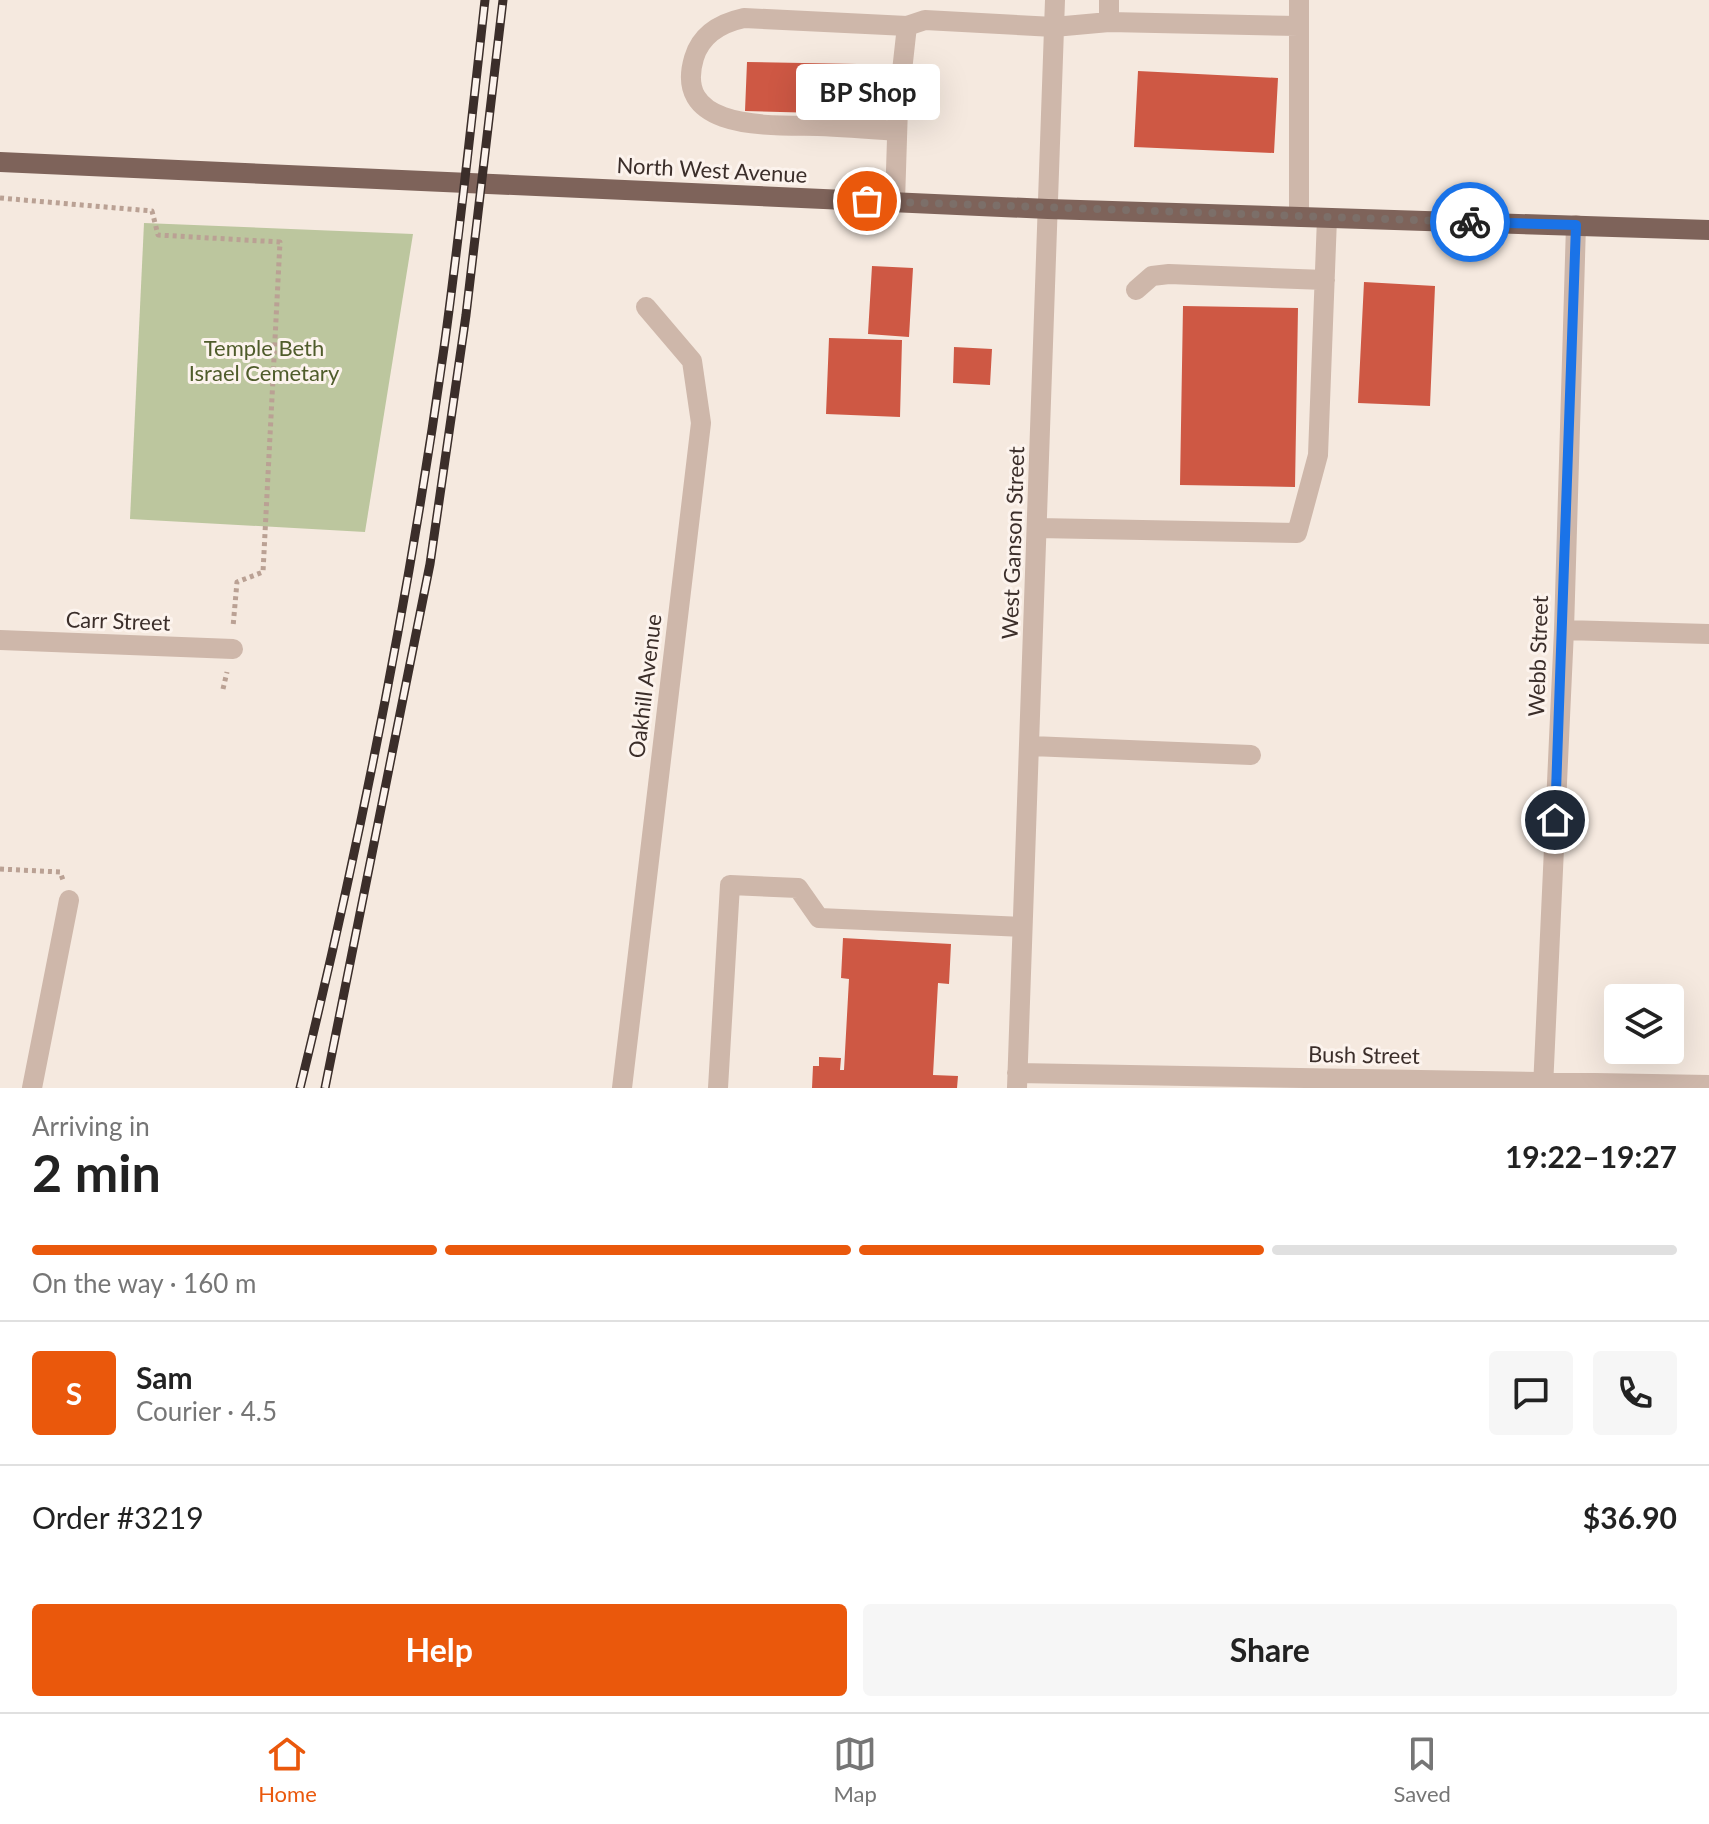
<!DOCTYPE html>
<meta charset="utf-8">
<style>
body{margin:0;font-family:Lato,sans-serif;background:#f6f6f6;color:#222;height:100vh;display:flex;flex-direction:column;font-size:30px;white-space:nowrap}
*{box-sizing:border-box;margin:0}
p{font-size:26px;color:#767676}
.icon{flex:none;width:44px;height:44px;fill:none;stroke:currentColor;stroke-width:2;stroke-linecap:round;stroke-linejoin:round}
.map{position:relative;height:1088px;overflow:hidden}
.panel{display:flex;flex-direction:column;background:#fff;flex:1}
.panel>*{flex:none}
.fabs{position:absolute;left:1604px;top:984px;display:grid;gap:16px}
.fabs a{display:grid;place-items:center;width:80px;height:80px;border-radius:8px;background:#fff;box-shadow:0 8px 32px #0002;font-size:40px}
.pin{position:absolute;display:grid;place-items:center;width:68px;height:68px;color:#fff;margin:-34px;border:4px solid #fff;border-radius:50%;box-shadow:0 2px 8px #0007}
.courier{position:absolute;display:grid;place-items:center;width:80px;height:80px;margin:-40px;border:6px solid #1a73e8;border-radius:50%;background:#fff;color:#222;box-shadow:0 2px 10px #0007}
.bubble{position:absolute;height:56px;border-radius:8px;background:#fff;box-shadow:0 8px 32px #0002;font-size:26px;font-weight:700;line-height:56px;text-align:center}
.head em{font-style:normal;font-weight:700}
.head div{display:flex;flex-direction:column-reverse}
.head{display:flex;align-items:center;justify-content:space-between;height:136px;padding:0 32px}
h1{font-size:52px;font-weight:700;line-height:60px}
.bar{display:grid;grid-template-columns:repeat(4,1fr);gap:12px 8px;align-content:center;height:96px;padding:0 32px}
.bar i{height:10px;border-radius:6px;background:#e0e0e0}
.bar .on{background:#ea580c}
.bar p{grid-column:span 4}
.line{display:flex;align-items:center;gap:20px;padding:0 32px;border-top:2px solid #e0e0e0}
.line div{flex:1}
.round{display:grid;place-items:center;flex:none;width:84px;height:84px;border-radius:8px;background:#f6f6f6}
.cta{display:flex;gap:16px;margin-top:auto;padding:16px 32px}
.cta a{flex:1;height:92px;border-radius:8px;background:#ea580c;color:#fff;font-size:32px;font-weight:700;line-height:92px;text-align:center}
.cta a+a{background:#f6f6f6;color:#222}
.tabs{display:flex;justify-content:space-around;align-items:center;height:112px;border-top:2px solid #e0e0e0;background:#fff;font-size:22px;color:#767676}
.tabs a{display:grid;justify-items:center;gap:4px}
.tabs .on{color:#ea580c}
.map>svg:first-child{display:block}
.green{fill:#bcc69e}
.building{fill:#ce5844}
.lines{fill:none;stroke-linecap:round;stroke-linejoin:round}
.path{stroke:#baa194;stroke-width:5;stroke-dasharray:4 4;stroke-linecap:butt}
.minor{stroke:#ceb7aa;stroke-width:20}
.major{stroke:#7e635a;stroke-width:20}
.rail-casing{stroke:#3b2e2a;stroke-width:9}
.rail{stroke:#fcf3ed;stroke-width:6;stroke-dasharray:18;stroke-linecap:butt}
.done{stroke:#7c6f69;stroke-width:8;stroke-dasharray:0 14.4}
.route{stroke:#1a73e8;stroke-width:10}
.labels{text-anchor:middle;stroke-width:6;stroke-linejoin:round;paint-order:stroke}
.street-label{font-size:22px;fill:#3b2e2a;stroke:#fcf3ed}
.park-label{font-size:22px;fill:#4f5c2b;stroke:#fcf3ed}
</style>
<div class="map">
<svg width="1709" height="1088" viewBox="0 0 1709 1088">
<rect width="100%" height="100%" fill="#f5e9df"/>
<path class="green" d="M144,223L413,234L365,532L130,519Z"/>
<path class="building" d="M747,62L857,64L856,114L745,111Z
M1138,71L1278,78L1274,153L1134,147Z
M872,266L913,268L909,337L868,334Z
M1364,282L1435,286L1430,406L1358,403Z
M1183,306L1298,308L1295,487L1180,485Z
M829,338L902,340L900,417L826,414Z
M954,347L992,349L990,385L953,383Z
M843,938L951,944L949,984L938,983L933,1075L958,1076L957,1088H812L813,1066H819V1057L841,1058L840,1070H844L849,979L841,978Z"/>
<g class="lines">
<path class="path" d="M0,198L152,211L158,235L280,242L263,572L237,582L233,627
M223,689L227,672
M0,869L60,872L63,880"/>
<path class="minor" d="M1299,0V217
M1109,22L1298,26
M897,131C871,129 844,127 818,126C773,125 672,132 694,58C701,34 721,23 744,18L907,26
M895,202L898,107L907,26L925,20L1054,27L1109,22V0
M1136,290L1152,276L1169,274L1325,280
M1038,528L1297,533L1318,455L1327,218
M1564,630L1709,634
M0,640L233,649
M1031,746L1251,755
M1017,1073L1709,1085
M32,1088L69,900
M622,1088L701,423L692,361L646,307
M718,1088L730,885L798,888L819,918L1022,927
M1017,1088L1055,0
M1543,1088L1564,630L1576,225"/>
<path class="major" d="M0,162L1048,209L1709,230"/>
<g class="rail-casing">
<path id="rail" d="M300,1088C360,844 409,597 444,348C460,232 472,116 485,0
M325,1088L430,564L466,315L503,0"/>
</g>
<use href="#rail" class="rail"/>
</g>
<g class="lines">
<path class="done" d="M867,201L1470,222"/>
<path class="route" d="M1470,222L1576,225L1555,820"/>
</g>
<g class="labels">
<g class="street-label">
<text transform="translate(712 170) rotate(3)" y="8">North West Avenue</text>
<text transform="translate(1013 543) rotate(-88)" y="8">West Ganson Street</text>
<text transform="translate(118 621) rotate(2)" y="8">Carr Street</text>
<text transform="translate(1538 656) rotate(-88)" y="8">Webb Street</text>
<text transform="translate(645 686) rotate(-83)" y="8">Oakhill Avenue</text>
<text transform="translate(1364 1055) rotate(1)" y="8">Bush Street</text>
</g>
<g class="park-label">
<text x="264" y="356">Temple Beth<tspan x="264" dy="25">Israel Cemetary</tspan></text>
</g>
</g>
</svg>
<div class="fabs">
<a><svg class="icon" aria-label="layers" viewBox="0 0 24 24"><path d="M12 4l9 5-9 5-9-5zM3 14l9 5 9-5"/></svg></a>
</div>
<div class="pin" style="left:867px;top:201px;background:#ea580c"><svg class="icon" aria-label="bag" viewBox="0 0 24 24"><path d="M5 8h14l-1 12H6zM9 8a3 3 0 0 1 6 0"/></svg></div>
<div class="pin" style="left:1555px;top:820px;background:#1f2937"><svg class="icon" aria-label="home" viewBox="0 0 24 24"><path d="M3 11l9-7 9 7M6 9v11h12V9"/></svg></div>
<div class="courier" style="left:1470px;top:222px"><svg class="icon" aria-label="bike" viewBox="0 0 24 24"><circle cx="6" cy="16" r="4"/><circle cx="18" cy="16" r="4"/><path d="M6 16l4-8h5l3 8M10 8l3 8H6M13 5h3"/></svg></div>
<div class="bubble" style="left:796px;top:64px;width:144px">BP Shop</div>
</div>
<section class="panel">
<div class="head"><div><h1>2 min</h1><p>Arriving in</p></div><em>19:22–19:27</em></div>
<div class="bar"><i class="on"></i><i class="on"></i><i class="on"></i><i></i><p>On the way · 160 m</p></div>
<div class="line" style="height:144px"><b class="round" style="background:#ea580c;color:#fff">S</b><div><b>Sam</b><p>Courier · 4.5</p></div><a class="round"><svg class="icon" aria-label="chat" viewBox="0 0 24 24"><path d="M4 5h16v11H9l-5 4z"/></svg></a><a class="round"><svg class="icon" aria-label="phone" viewBox="0 0 24 24"><path d="M5 4h4l2 5-3 2q2 4 5 5l2-3 5 2v4C11 20 4 13 5 4z"/></svg></a></div>
<div class="line" style="height:104px"><div>Order #3219</div><b>$36.90</b></div>
<div class="cta"><a>Help</a><a>Share</a></div>
</section>
<nav class="tabs">
<a class="on"><svg class="icon" aria-label="home" viewBox="0 0 24 24"><path d="M3 11l9-7 9 7M6 9v11h12V9"/></svg>Home</a>
<a><svg class="icon" aria-label="map" viewBox="0 0 24 24"><path d="M3 6l6-2 6 2 6-2v14l-6 2-6-2-6 2zM9 4v14M15 6v14"/></svg>Map</a>
<a><svg class="icon" aria-label="saved" viewBox="0 0 24 24"><path d="M7 4h10v16l-5-4-5 4z"/></svg>Saved</a>
</nav>
